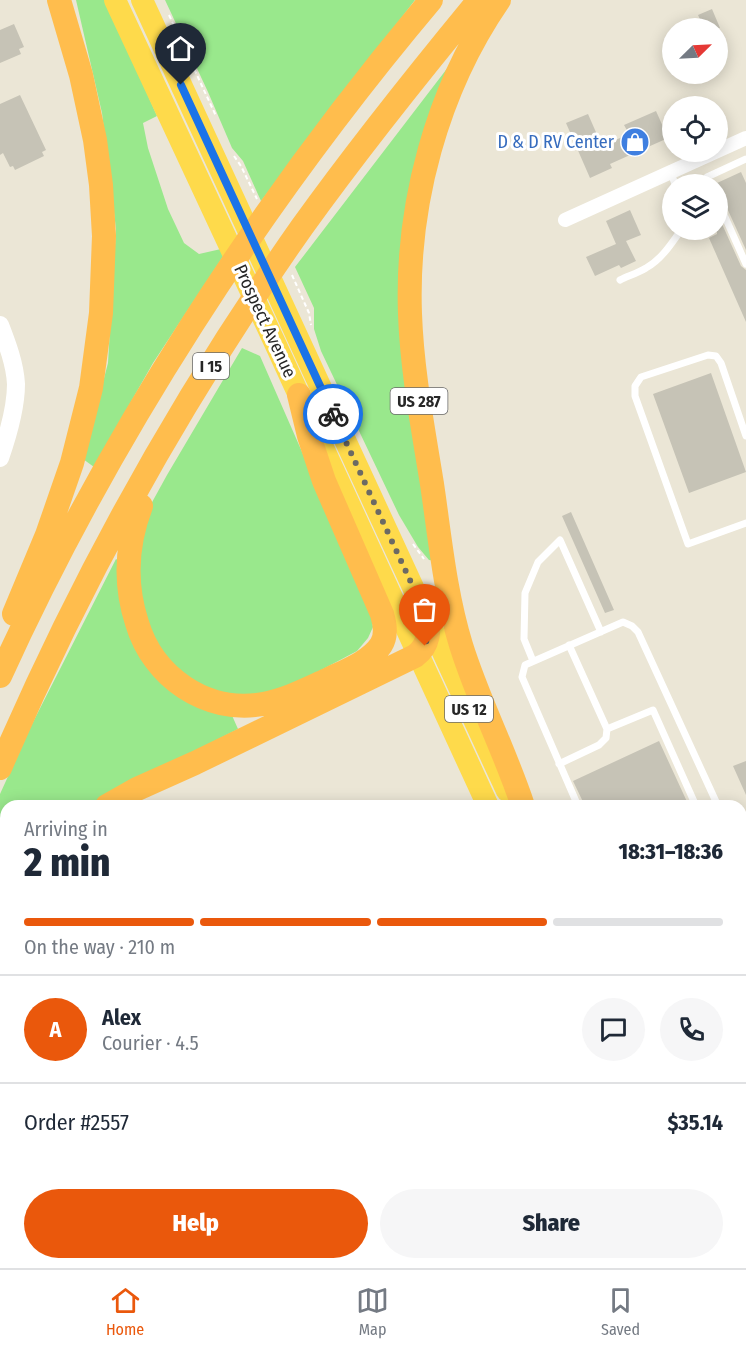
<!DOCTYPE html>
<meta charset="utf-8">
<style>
body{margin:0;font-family:"Fira Sans Condensed",sans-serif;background:#f6f6f7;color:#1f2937;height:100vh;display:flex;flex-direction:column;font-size:22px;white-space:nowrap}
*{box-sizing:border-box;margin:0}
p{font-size:20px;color:#747a83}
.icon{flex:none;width:33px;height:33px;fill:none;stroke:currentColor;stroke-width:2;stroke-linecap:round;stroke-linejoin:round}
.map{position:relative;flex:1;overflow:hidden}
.panel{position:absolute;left:0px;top:800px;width:747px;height:470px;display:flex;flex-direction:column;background:#fff;border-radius:18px 18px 0 0;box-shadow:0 3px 15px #0003}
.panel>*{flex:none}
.needle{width:39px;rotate:66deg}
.tools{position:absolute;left:662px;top:18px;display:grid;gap:12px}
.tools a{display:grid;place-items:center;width:66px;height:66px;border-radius:50%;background:#fff;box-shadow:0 3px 15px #0003;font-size:30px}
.pin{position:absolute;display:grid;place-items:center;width:51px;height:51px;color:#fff;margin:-62px -26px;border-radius:50% 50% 50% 0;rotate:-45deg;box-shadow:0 0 6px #0007}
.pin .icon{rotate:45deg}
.courier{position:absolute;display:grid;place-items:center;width:60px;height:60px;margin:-30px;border:4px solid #1a73e8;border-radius:50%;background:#fff;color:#222;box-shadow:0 2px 8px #0007}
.head em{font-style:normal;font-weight:800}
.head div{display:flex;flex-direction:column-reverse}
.head{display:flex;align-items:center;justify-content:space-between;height:102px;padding:0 24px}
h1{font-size:39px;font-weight:800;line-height:45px}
.bar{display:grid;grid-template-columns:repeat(4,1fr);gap:9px 6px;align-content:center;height:72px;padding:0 24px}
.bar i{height:8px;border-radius:4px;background:#e0e1e3}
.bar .on{background:#ea580c}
.bar p{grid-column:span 4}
.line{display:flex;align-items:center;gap:15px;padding:0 24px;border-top:2px solid #e0e1e3}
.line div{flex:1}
.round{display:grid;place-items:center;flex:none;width:63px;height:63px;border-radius:32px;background:#f6f6f7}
.primary-button{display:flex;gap:12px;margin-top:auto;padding:12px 24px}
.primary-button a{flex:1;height:69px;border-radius:36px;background:#ea580c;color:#fff;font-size:24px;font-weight:800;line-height:69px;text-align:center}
.primary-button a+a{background:#f6f6f7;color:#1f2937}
.menu{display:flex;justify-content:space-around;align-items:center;height:84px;border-top:2px solid #e0e1e3;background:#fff;font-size:16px;color:#747a83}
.menu a{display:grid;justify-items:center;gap:3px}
.menu .on{color:#ea580c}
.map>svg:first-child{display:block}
.green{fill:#99e88c}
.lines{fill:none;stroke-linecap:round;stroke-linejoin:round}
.stream{stroke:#5db1fa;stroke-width:4}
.building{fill:#c6c3b6}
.path{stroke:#fff;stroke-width:2;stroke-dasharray:4.5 3;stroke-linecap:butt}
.service{stroke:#fff;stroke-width:7}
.minor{stroke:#fff;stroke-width:14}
.secondary{stroke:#fff;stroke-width:18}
.trunk{stroke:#feda4b;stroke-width:22}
.motorway{stroke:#ffbd4d;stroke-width:24}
.done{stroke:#6c6a64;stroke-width:6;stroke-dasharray:0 10.8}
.route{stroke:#1a73e8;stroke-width:8}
.labels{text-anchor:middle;stroke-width:6;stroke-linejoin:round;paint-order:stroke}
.shield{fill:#fff;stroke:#686868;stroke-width:1.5}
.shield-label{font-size:16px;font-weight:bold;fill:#272727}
.shop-label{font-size:18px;fill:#366cbe;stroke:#fff;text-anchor:end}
.street-label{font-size:18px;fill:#272727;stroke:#fff}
</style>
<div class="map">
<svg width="746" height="1268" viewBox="0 0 746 1268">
<rect width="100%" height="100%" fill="#ebe6d6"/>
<path class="green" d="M76,0H105L129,52L157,116L143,123L148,148L168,209L184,243L199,254L221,249L224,255L153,363L94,467L83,459L108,363L116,229L102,113Z
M165,0H415L261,201L243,161L232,148L208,92Z
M462,49L410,210L437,561L429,560L418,547L399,515L321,351L314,329V308L295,267Z
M242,348L260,356L370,607L373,627L368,638L357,651L293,685L244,699L186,683L152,642L135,567L145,515L167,475Z
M116,559L121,562L139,646L230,711L238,729L98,801L91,805L6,806V877L0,884V794L31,726Z
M741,1184L746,1195V1268H744L741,1260Z"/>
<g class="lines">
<path class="stream" d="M645,1263L652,1267L660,1268"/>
</g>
<path class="building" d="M712,9L720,28H704L698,15Z
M14,24L24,47L19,49L21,54L0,63V30Z
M20,95L46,150L42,152L44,156L15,170L13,166L10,167L3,153L0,155V104Z
M656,111L668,138L610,164L612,168L590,178L566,123L588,114L602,146L629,134L624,125Z
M741,172L746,183V250L722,197L717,193V183Z
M630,210L641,235L626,241L636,261L621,268L619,265L595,276L586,257L616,244L606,221Z
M717,213L741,266L746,270V322L709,238L717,234Z
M711,373L746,472L689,493L653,394Z
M571,512L614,610L605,613L562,516Z
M659,741L689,806H585L573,781Z
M746,761V795L733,766Z"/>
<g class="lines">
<path class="path" d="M169,15L216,116
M234,156L241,166L257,199
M292,275L309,313L311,325
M413,544L424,559
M418,1263L425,1268"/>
<path class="service" d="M671,173L675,184
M710,184L707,177L746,159
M717,199L746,264
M620,280C628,276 638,273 646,268C661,260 672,243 681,230
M746,436L721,363L716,356L708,355L641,377L635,386V396L688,544L746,523
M533,661L524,639L525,593L538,562L560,540L601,632
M607,729L653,710L696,806
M559,764L599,745L606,738L607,729L569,645
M578,806L522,677L525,665L623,622L632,626L638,632L718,806
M741,855L746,866
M741,906L743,909L741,921
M231,1268L233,1263
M358,1268L359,1263"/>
<path class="minor" d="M565,220L746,138
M741,955L746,952
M505,1263L508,1268"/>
<path class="secondary" d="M0,325C7,343 15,364 16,384C16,409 8,435 0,458"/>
<path class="trunk" d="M115,0L274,341L488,806
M142,0L507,791
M693,1263L696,1268
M720,1263L723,1268"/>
<path class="motorway" d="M499,0C437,90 406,205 410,314C412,371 423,428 432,484C440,538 445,593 461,645C478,700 505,751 523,806
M141,506C126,545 124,583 137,623C153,677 206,714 263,704C286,700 307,689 327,680C345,671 370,662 381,645C387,636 385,624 382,614L324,481L309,436L299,395
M14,614L47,535L72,463L91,388L101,313L104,236L101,185L95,140L81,75L59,0
M0,676C109,436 261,202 431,0
M0,768C81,579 183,396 302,227C358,149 418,74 479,0
M107,806L137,789L195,763L415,656C429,646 431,629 425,613
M0,894L6,887"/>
</g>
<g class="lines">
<path class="done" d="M333,414L427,617L429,631L425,646"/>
<path class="route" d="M181,85L333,414"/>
</g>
<defs>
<g id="shop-disc" transform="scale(1.5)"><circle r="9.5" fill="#3f7fe0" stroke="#fff"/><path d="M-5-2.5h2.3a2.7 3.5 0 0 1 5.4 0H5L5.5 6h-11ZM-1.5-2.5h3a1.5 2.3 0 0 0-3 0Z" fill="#fff"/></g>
</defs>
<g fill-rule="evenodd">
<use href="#shop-disc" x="635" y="142"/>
</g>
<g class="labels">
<g class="shield">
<rect x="193" y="353" width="36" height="26" rx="4.5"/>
<rect x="390.5" y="388" width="57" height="26" rx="4.5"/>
<rect x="445" y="696" width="48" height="26" rx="4.5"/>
</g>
<g class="shield-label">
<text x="211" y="372">I 15</text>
<text x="419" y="407">US 287</text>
<text x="469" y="715">US 12</text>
</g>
<g class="shop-label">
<text x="614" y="148">D &amp; D RV Center</text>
</g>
<g class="street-label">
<text transform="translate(265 321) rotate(65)" y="6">Prospect Avenue</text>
</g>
</g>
</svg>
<div class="tools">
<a><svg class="needle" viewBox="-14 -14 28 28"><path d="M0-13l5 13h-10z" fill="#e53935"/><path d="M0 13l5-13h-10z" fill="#747a83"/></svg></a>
<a><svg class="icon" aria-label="locate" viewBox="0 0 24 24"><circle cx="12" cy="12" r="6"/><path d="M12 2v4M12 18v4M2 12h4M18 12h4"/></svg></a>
<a><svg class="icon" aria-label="layers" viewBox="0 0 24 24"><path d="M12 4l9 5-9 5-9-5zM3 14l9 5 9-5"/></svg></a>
</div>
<div class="pin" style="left:425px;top:646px;background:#ea580c"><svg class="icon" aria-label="bag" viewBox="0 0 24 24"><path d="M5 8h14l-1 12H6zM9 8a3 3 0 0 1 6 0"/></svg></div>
<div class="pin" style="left:181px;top:85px;background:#1f2937"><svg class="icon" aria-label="home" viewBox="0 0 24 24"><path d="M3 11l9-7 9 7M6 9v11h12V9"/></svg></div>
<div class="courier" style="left:333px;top:414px"><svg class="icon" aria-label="bike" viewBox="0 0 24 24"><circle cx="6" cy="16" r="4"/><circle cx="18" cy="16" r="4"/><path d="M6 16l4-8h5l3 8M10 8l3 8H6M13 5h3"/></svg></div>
<section class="panel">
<div class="head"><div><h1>2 min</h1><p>Arriving in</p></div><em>18:31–18:36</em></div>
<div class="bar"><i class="on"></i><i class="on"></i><i class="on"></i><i></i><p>On the way · 210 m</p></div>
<div class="line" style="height:108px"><b class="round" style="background:#ea580c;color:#fff">A</b><div><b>Alex</b><p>Courier · 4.5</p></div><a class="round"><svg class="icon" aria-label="chat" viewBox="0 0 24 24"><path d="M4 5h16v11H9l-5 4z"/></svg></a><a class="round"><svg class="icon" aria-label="phone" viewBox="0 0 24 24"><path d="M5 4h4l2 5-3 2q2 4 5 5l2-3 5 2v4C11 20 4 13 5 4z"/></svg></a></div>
<div class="line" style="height:78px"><div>Order #2557</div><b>$35.14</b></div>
<div class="primary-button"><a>Help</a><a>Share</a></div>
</section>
</div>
<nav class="menu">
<a class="on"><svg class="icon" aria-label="home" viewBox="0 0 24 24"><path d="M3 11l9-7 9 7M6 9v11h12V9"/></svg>Home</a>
<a><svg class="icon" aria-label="map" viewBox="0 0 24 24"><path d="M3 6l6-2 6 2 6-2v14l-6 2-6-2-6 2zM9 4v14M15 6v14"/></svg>Map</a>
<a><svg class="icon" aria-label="saved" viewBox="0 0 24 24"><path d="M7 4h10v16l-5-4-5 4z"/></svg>Saved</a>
</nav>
